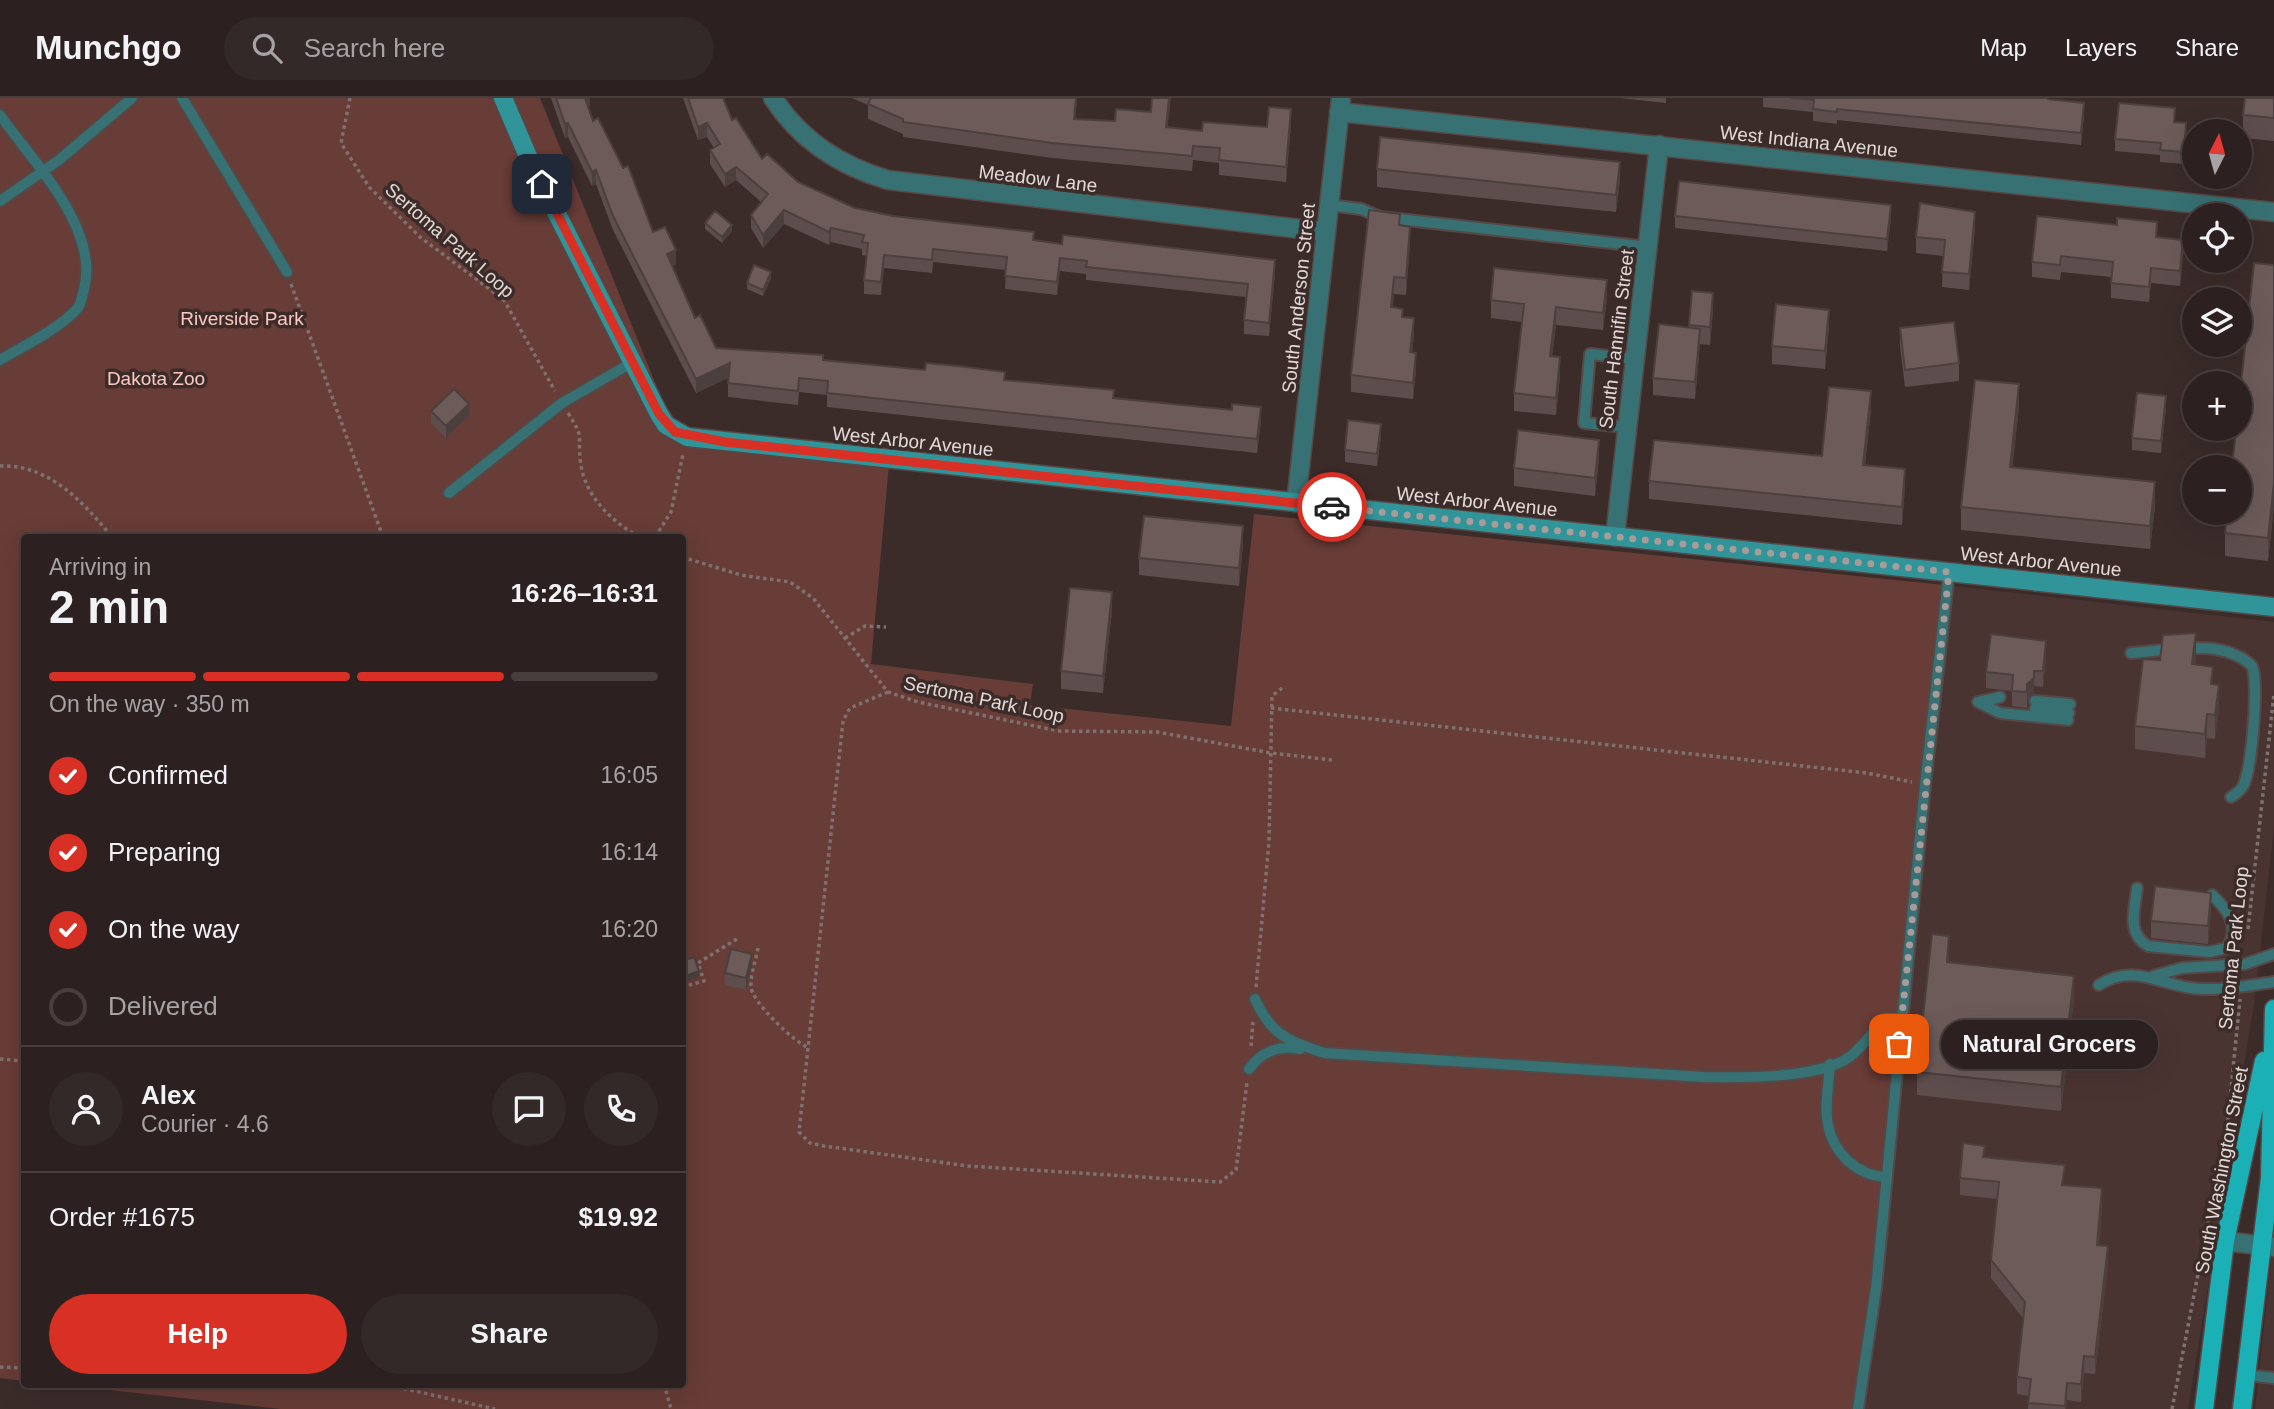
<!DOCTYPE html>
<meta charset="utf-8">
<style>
body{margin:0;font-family:Helvetica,sans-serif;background:#342929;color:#f1f3f6;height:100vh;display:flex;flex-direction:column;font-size:26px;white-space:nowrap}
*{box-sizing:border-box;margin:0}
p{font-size:23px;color:#a6a3a5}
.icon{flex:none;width:38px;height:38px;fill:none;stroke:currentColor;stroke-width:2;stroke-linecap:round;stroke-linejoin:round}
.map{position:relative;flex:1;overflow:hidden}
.sheet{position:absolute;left:21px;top:436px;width:665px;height:854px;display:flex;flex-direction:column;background:#2c2120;border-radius:7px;box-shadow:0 7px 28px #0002,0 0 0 2px #483e3e}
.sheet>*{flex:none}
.needle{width:46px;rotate:6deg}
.tools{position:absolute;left:2182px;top:21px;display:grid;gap:14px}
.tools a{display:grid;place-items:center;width:70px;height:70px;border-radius:50%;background:#2c2120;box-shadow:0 7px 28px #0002,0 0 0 2px #483e3e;font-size:35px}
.pin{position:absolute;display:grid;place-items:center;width:60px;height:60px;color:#fff;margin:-30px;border-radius:14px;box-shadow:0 4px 10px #0006}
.courier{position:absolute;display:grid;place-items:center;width:70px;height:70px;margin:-35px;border:5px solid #d93025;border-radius:50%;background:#fff;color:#222;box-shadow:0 2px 9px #0007}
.bubble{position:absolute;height:49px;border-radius:24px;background:#2c2120;box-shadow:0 7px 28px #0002,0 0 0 2px #483e3e;font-size:23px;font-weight:800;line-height:49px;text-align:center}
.headline em{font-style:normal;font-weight:800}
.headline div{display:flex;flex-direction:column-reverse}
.headline{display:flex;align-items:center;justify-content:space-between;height:119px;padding:0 28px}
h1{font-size:46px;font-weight:800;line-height:52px}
.bar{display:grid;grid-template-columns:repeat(4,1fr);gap:10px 7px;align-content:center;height:84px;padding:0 28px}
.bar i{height:9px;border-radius:5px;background:#483e3e}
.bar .selected{background:#d93025}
.bar p{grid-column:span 4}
.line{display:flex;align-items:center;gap:18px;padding:0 28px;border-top:2px solid #483e3e}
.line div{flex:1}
.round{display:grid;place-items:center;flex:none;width:74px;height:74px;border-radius:37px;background:#342929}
ol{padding:0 28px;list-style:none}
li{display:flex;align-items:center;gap:21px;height:77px}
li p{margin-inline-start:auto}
li .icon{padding:7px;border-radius:50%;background:#d93025;color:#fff;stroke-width:4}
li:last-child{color:#a6a3a5}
li i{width:38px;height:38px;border:4px solid #483e3e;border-radius:50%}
.action{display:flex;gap:14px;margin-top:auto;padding:14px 28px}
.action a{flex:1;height:80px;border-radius:42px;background:#d93025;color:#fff;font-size:28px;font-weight:800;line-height:80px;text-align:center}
.action a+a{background:#342929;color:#f1f3f6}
header{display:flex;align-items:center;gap:42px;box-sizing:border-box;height:98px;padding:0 35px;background:#2c2120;border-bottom:2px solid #483e3e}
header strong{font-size:33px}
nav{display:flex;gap:38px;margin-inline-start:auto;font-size:24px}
.search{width:490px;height:63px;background:#342929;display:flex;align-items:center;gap:18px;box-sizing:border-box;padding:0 24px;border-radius:38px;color:#a6a3a5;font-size:26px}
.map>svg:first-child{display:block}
.built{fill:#4a3432}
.green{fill:#683c37}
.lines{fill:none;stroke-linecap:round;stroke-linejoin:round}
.lane-casing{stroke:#564846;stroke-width:14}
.street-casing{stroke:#564846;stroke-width:21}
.secondary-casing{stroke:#564846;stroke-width:21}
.primary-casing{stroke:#564846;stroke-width:21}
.path{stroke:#7e716f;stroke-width:3.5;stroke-dasharray:3.5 3.5;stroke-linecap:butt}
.lane{stroke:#387174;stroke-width:10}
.street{stroke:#387174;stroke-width:18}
.secondary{stroke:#309499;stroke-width:18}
.primary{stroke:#1bb0b6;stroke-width:18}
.wall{fill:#5d4e4d}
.shaded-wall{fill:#4c403e}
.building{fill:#6c5b59;stroke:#4c403e;stroke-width:2}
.done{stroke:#a89c9a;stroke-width:7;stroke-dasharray:0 12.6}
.route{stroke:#d93025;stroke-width:9}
.labels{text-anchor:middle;stroke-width:7;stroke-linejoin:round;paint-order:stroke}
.street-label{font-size:19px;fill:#e2d8d6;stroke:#3b2c2a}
.park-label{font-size:19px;fill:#fcc7c0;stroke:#3b2c2a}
</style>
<header>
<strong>Munchgo</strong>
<div class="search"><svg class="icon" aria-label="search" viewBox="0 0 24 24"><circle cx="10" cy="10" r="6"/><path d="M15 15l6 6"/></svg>Search here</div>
<nav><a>Map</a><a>Layers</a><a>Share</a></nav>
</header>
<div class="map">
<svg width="2274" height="1311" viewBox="0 0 2274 1311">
<rect width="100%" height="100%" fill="#3b2c2a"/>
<path class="built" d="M1954,488L2274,524V730L2254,906L2188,1311H1863Z
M2274,1130V1311H2255L2274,1134Z"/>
<path class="green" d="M0,0H540L675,334L889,366L871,566L1033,586L1030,607L1231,628L1254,416L1954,488L1863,1311H281L56,1286H682V439H24V1283L0,1280Z"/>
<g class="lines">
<g class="lane-casing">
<path id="lane" d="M182,0L287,174
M0,17C32,63 100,130 84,191C82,198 81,207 77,211C56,233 25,247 0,262
M0,103L59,62L132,0
M1329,107L1361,111L1380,119L1648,149
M1627,329L1584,325L1590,256L1635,261
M449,395L562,305L633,264
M2131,555C2168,553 2222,539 2252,568C2259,584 2252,672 2243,688C2240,693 2236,696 2231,699
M2035,603L2070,606
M1978,604L2000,615L2068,622
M1978,604L2000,599
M2035,611L2069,615
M2137,790C2135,812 2126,835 2148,848L2209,854L2227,850C2241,829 2228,812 2212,797
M2153,878L2182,870L2245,866L2274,856
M2099,887C2135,863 2165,891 2203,891C2227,892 2251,887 2274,884
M1255,901C1272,938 1287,942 1324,955L1704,979C1741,980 1817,980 1848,960C1862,950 1874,933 1885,920H1902
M1830,966C1829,984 1824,1009 1828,1027C1834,1056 1857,1077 1885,1079
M1249,971C1261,954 1279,947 1300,951
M2246,1277L2274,1280
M1858,1311L1876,1190L1925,687L1949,474"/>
</g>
<g class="street-casing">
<path id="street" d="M773,0C800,42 840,68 888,82L1326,134
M1339,14L2274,114
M1296,405L1341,0
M1615,439L1659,47
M2225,1143L2274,1149"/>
</g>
<g class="secondary-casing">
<path id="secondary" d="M503,0L530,63L659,316L666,327L687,339L2274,509"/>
</g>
<g class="primary-casing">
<path id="primary" d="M2204,1311L2225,1143L2264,963
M2242,1311L2270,1080L2274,911"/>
</g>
<path class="path" d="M350,0L341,45L369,89L420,139L504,202L555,293
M291,186L383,439
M568,315C584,341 578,333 580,360C583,397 610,422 639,439
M0,368C49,366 83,404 112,439
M655,439L671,414L683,356
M682,459L741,477L790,484L813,500L888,594L918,604L1059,633L1157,634L1271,655L1332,662
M845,540L865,528L886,529
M888,594L850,610L843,623L799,1034L810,1045L824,1048L968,1068L1220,1084L1236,1072L1247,984
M1271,610L1867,675L1912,684
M2248,831L2274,596
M758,850C756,862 750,877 751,889C752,904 795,945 809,950
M682,889L704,883L698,865L740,839
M1256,889L1269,743L1272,598L1282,590
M1251,948L1253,924
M0,961L24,963
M0,1269L24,1270
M108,1286H162
M383,1286L495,1311
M664,1286L671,1311
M2172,1311L2228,1021L2240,901"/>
<use href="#lane" class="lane"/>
<use href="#street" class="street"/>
<use href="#secondary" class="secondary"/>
<use href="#primary" class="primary"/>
</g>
<path class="wall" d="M551,0H590V7L588,8L593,23L653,134L676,166L672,168L695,220L716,250L1005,282L1261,323L1257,355L827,309V297L799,294L798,307L728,299V280L696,295L613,132L596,86L592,88L568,39L565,40Z
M683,0H723L732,22L762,61L798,84L855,110L893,118L1034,142L1275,175L1269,238L1244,236V222L1246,199L1086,182V176L1060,173L1057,197L1005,191L1006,172L933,164L932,175L884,170L881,197L864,196V182L867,158L862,157V151L831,144L829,147L784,126L763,150L751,130V117L761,104L736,82L725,89L710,66V52L714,50L707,39L698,42Z
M852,0H1077L1075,21L1202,33L1267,29L1291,26L1286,84L1219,77V65L1193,62L1192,73L1052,60L903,39V36L868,21V7Z
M1620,0H1666V5Z
M1763,0H2049V1L2084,17L2081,47L1837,22V26L1813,23V14L1763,9Z
M2274,0V43L2243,40V17Z
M2175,24L2186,37L2184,66L2160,64V57L2115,53V41Z
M1377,71L1620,82L1616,114L1377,89Z
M1675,118L1891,119L1887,153L1675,130Z
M705,125L732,133L722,145L705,131Z
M1400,128L1410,145L1406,197L1394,196L1392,210L1414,237L1412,255L1416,272L1413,301L1351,294V277Z
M1975,130L1969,192L1942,189L1943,158L1916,155V139Z
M2157,139L2183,158L2180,188L2151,185L2149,204L2111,200V179L2061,174L2060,182L2032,179V164Z
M2274,167V408L2268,463L2225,458V435Z
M771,180L763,198L747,191V185Z
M1692,193L1713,213L1710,247L1700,246L1695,301L1653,297V280L1689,229Z
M1607,200L1603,232L1556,227L1552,258L1560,277L1556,317L1514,313V295L1522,224L1491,220V202Z
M1829,229L1825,271L1772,266V248Z
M1900,230L1959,265V283L1905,289L1900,248Z
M2019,309L2012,369L2155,408L2150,451L1961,432V409Z
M2166,310L2161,355L2132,352V340Z
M1871,311L1865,367L1905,389L1902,427L1649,401V383L1822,358Z
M431,313L469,318L446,340L431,325Z
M1381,338L1377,368L1345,364V352Z
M1599,359L1595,398L1514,388V370Z
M1243,446L1239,488L1139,477V460Z
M1112,512L1103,595L1061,591V573Z
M2046,558L2043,589L2034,588V595L2027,602V610L2012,608V593L1986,590V574Z
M2196,558L2195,566L2213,586L2219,610L2215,641L2207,640L2205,660L2135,651V628L2160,562Z
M2211,812L2208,846L2151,840V823Z
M1949,864L2074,901L2061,1013L1917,997V974Z
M752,868L746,892L725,887V875Z
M1985,1059L2064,1087L2102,1107L2099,1147L2108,1166L2095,1276L2084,1275L2081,1304L2067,1302L2066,1311H2028L2029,1298L2017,1296V1279L2023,1220L1991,1180V1162L1997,1101L1960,1097V1080Z"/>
<path class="shaded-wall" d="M583,0H590V7L583,10Z
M1076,0H1077L1074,36V21Z
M1169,0H1171L1166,44V29Z
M2084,5V17L2081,47V35Z
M1291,11V26L1286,84V69Z
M568,25V39L565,40V26Z
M707,25V39L698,42V29Z
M2186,25V37L2184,66V54Z
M1620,64V82L1616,114V97Z
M736,69V82L725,89V76Z
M596,72V86L592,88V74Z
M1891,107V119L1887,153V141Z
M784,112V126L763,150V137Z
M1975,114V130L1969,192V176Z
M732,127V133L722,145V139Z
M1410,129V145L1406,197V180Z
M831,130V144L829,147V134Z
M2183,142V158L2180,188V173Z
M676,152V166L667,170V156Z
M884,157V170L881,197V184Z
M1060,160V173L1057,197V184Z
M1275,162V175L1269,238V225Z
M2151,170V185L2149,204V189Z
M771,174V180L763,198V192Z
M1394,179V196L1391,226V209Z
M1607,182V200L1603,232V215Z
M1713,195V213L1710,247V229Z
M1556,209V227L1550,275V258Z
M1829,212V229L1825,271V253Z
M1414,220V237L1410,271V254Z
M1700,231V248L1695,301V284Z
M1416,255V272L1413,301V285Z
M1560,259V277L1556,317V300Z
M730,265V279L696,295V281Z
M2019,286V309L2010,392V369Z
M1871,293V311L1863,384V367Z
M2166,298V310L2161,355V343Z
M469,306V318L446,340V328Z
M1261,309V323L1257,355V341Z
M1381,326V338L1377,368V356Z
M1599,342V359L1595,398V380Z
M1905,371V389L1902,427V409Z
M2155,384V408L2150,451V428Z
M2274,385V408L2268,463V440Z
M1243,428V446L1239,488V470Z
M1112,494V512L1103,595V578Z
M2196,535V558L2192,589V566Z
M2046,543V558L2043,589V573Z
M2034,573V595L2027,602V586Z
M2219,587V610L2215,641V617Z
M2207,616V640L2205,660V636Z
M2211,795V812L2208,846V828Z
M1949,838V861L1947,887V864Z
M752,856V868L746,892V880Z
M699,873V879L682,885V879Z
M2074,878V901L2061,1013V989Z
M2102,1090V1107L2097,1164V1147Z
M2108,1148V1166L2095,1276V1259Z
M2084,1258V1275L2081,1304V1286Z
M2067,1285V1302L2066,1311H2065Z"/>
<path class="building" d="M556,0H585L593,23L598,20L623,70L628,68L653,134L665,129L676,152L667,156L695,220L700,217L716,250L823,257V262L925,272L926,265L958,268L1005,274L1004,282L1114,292L1113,300L1232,312V306L1261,309L1257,341L827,295L828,283L799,280L798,293L728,285L730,265L696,281L613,118L596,72L592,74L568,25L565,26Z
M688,0H723L732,22L736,20L762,61L767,56L798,84L855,110L893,118L1034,134L1033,142L1062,146L1063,137L1275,162L1269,225L1244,222L1248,186L1086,169L1087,163L1060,160L1057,184L1005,178L1007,159L933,151L932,162L884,157L881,184L864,182L868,145L862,144L864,137L831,130L829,134L784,112L763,137L751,117L768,96L736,69L725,76L710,52L720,46L707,25L698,29Z
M871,0H1076L1074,21L1115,23L1116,11L1151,14L1152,0H1169L1166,29L1202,33L1203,24L1267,29L1269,9L1291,11L1286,69L1219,62L1220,50L1193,48L1192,58L1052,45L903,24V21L868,6Z
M1791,0H2048V1L2084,5L2081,35L1837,11V14L1813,11L1814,2Z
M2245,0H2274V20L2243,17Z
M2119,5L2175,10L2174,24L2186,25L2184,54L2160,52L2161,45L2115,41Z
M1380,39L1620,64L1616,97L1377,71Z
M1679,83L1891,107L1887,141L1675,118Z
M1920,105L1975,114L1969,176L1942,174L1945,142L1916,139Z
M1369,112L1400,116L1399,127L1410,129L1406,180L1394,179L1391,209L1403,211L1402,219L1414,220L1410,254L1416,255L1413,285L1351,277Z
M715,113L732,127L722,139L705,125Z
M2037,118L2117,127V120L2157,124L2156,139L2183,142L2180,173L2151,170L2149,189L2111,185L2113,164L2061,158L2060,167L2032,164Z
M2254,165L2274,167V385L2268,440L2225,435L2227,415H2240V369H2232L2236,331H2240V295Z
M754,167L771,174L763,192L747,185Z
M1494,170L1607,182L1603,215L1556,209L1550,258L1560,259L1556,300L1514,295L1524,206L1491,202Z
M1692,193L1713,195L1710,229L1689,227Z
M1776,206L1829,212L1825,253L1772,248Z
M1954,224L1959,265L1905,272L1900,230Z
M1659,226L1700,231L1695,284L1653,280Z
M1975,282L2019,286L2010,369L2155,384L2150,428L1961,409Z
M1829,289L1871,293L1863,367L1905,371L1902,409L1649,383L1654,342L1822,358Z
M454,291L469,306L446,328L431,313Z
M2137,295L2166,298L2161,343L2132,340Z
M1348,322L1381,326L1377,356L1345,352Z
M1518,332L1599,342L1595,380L1514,370Z
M1144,418L1243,428L1239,470L1139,460Z
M1070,490L1112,494L1103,578L1061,573Z
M2196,535L2192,566L2213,569L2211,586L2219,587L2215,617L2207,616L2205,636L2135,628L2143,561L2160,562L2163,537Z
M1991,536L2046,543L2043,573H2034V580L2027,586V594L2012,593L2013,577L1986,574Z
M2155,788L2211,795L2208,828L2151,823Z
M1932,836L1949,838L1947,864L2074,878L2061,989L1917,974Z
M731,851L752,856L746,880L725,875Z
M694,859L699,873L682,879V863Z
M1963,1045L1985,1048L1983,1059L2065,1067L2062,1087L2102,1090L2097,1147L2108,1148L2095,1259L2084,1258L2081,1286L2067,1285L2065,1308L2028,1305L2031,1281L2017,1279L2025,1204L1991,1162L1999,1084L1960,1080Z"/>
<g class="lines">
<path class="done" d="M1332,409L1949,474L1899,946"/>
<path class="route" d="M542,86L659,316L675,334L725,344L1332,409"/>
</g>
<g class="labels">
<g class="street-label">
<text transform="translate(1809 43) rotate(6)" y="7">West Indiana Avenue</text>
<text transform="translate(1038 80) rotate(7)" y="7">Meadow Lane</text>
<text transform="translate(450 142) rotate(41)" y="7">Sertoma Park Loop</text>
<text transform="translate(1298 200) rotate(-84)" y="7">South Anderson Street</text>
<text transform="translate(1616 241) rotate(-83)" y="7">South Hannifin Street</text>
<text transform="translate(913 343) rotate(6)" y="7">West Arbor Avenue</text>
<text transform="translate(1477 403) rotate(6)" y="7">West Arbor Avenue</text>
<text transform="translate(2041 463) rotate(6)" y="7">West Arbor Avenue</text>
<text transform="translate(984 601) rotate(12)" y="7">Sertoma Park Loop</text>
<text transform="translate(2233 850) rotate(-84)" y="7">Sertoma Park Loop</text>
<text transform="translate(2221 1072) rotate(-79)" y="7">South Washington Street</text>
</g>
<g class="park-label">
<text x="242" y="227">Riverside Park</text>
<text x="156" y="287">Dakota Zoo</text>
</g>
</g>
</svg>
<div class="tools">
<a><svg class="needle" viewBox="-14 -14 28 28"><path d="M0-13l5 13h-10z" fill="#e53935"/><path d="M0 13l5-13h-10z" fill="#a6a3a5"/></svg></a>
<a><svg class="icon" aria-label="locate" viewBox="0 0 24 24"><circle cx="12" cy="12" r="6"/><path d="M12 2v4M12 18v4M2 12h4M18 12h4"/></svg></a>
<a><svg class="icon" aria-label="layers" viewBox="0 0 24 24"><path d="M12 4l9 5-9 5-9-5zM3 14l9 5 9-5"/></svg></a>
<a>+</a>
<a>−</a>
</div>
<div class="pin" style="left:1899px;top:946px;background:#ea580c"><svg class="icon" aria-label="bag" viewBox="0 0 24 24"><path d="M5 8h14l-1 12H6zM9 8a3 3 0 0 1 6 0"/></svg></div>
<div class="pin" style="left:542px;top:86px;background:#1f2937"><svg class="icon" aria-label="home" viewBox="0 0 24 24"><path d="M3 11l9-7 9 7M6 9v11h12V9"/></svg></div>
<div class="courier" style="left:1332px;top:409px"><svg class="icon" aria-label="car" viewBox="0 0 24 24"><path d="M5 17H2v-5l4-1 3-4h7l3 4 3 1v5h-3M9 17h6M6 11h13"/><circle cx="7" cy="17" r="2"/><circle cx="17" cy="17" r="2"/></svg></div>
<div class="bubble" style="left:1941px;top:922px;width:217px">Natural Grocers</div>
<section class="sheet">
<div class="headline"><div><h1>2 min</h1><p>Arriving in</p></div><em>16:26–16:31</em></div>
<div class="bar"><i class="selected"></i><i class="selected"></i><i class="selected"></i><i></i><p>On the way · 350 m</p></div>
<ol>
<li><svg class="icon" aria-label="check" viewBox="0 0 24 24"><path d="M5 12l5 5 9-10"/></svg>Confirmed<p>16:05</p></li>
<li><svg class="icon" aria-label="check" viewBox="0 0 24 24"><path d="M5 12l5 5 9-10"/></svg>Preparing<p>16:14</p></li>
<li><svg class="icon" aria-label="check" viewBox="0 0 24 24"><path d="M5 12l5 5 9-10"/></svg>On the way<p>16:20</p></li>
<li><i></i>Delivered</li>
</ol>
<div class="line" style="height:126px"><a class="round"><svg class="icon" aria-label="person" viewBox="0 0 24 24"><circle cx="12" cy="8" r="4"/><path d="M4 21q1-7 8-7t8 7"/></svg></a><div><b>Alex</b><p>Courier · 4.6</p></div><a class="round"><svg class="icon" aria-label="chat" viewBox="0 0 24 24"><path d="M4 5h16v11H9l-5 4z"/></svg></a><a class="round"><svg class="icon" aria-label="phone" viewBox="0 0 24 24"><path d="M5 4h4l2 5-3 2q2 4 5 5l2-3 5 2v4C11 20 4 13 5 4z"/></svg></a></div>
<div class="line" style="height:91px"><div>Order #1675</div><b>$19.92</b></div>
<div class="action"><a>Help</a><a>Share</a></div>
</section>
</div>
